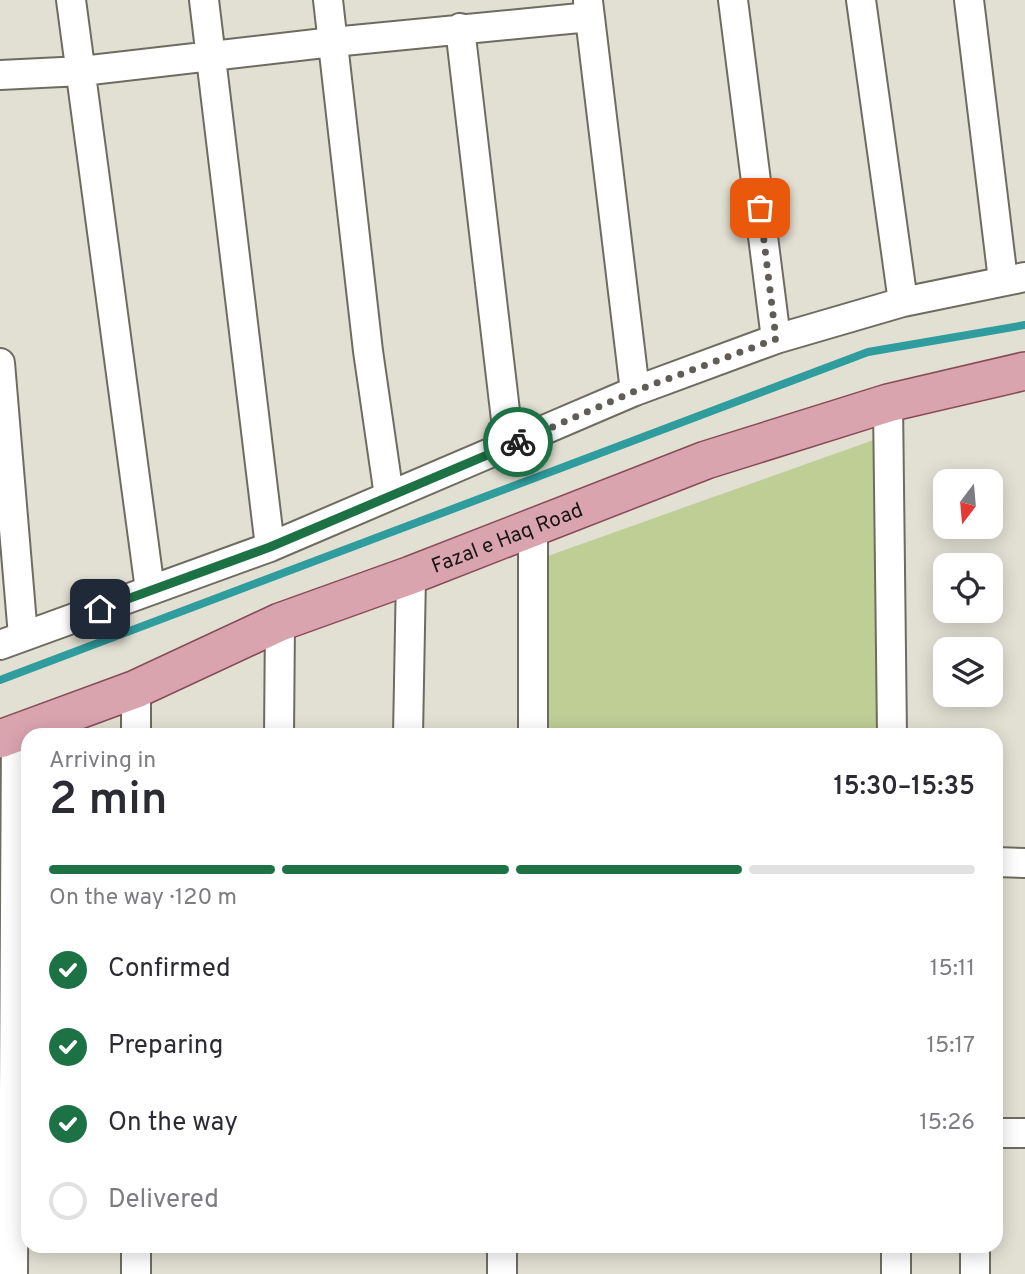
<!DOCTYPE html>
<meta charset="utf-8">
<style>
body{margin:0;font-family:Overpass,sans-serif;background:#f2f2f3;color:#2b2b33;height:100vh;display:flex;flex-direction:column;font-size:26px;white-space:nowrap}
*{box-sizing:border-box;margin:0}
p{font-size:23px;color:#7c7c81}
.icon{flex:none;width:38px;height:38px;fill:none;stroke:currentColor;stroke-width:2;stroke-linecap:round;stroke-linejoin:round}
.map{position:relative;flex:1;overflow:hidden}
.details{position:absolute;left:21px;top:728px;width:982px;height:525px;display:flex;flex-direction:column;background:#fff;border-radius:21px;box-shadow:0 4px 18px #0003}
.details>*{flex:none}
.needle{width:46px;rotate:196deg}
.buttons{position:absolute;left:933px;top:469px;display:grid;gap:14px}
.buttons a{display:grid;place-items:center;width:70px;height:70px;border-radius:14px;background:#fff;box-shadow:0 4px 18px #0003;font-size:35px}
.pin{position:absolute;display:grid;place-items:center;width:60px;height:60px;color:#fff;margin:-30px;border-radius:14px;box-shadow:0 4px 10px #0006}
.courier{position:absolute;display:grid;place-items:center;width:70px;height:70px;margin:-35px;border:5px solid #1d7245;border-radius:50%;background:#fff;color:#222;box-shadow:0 2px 9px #0007}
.head em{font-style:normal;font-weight:600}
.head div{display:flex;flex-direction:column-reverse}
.head{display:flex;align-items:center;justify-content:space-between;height:119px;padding:0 28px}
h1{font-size:46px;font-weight:600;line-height:52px}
.bar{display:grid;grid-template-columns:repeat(4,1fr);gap:10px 7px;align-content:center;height:84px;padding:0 28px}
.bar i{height:9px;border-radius:5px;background:#e1e1e2}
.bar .current{background:#1d7245}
.bar p{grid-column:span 4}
ol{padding:0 28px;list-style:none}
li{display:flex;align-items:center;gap:21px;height:77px}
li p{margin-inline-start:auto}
li .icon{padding:7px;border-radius:50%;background:#1d7245;color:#fff;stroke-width:4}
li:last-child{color:#7c7c81}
li i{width:38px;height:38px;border:4px solid #e1e1e2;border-radius:50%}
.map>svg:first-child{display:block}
.green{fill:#bece95}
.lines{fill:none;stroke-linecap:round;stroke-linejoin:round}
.stream{stroke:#2f9c9d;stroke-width:8}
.minor-casing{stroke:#6e6c61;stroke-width:32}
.major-casing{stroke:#864b56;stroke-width:40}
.minor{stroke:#fff;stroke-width:28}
.major{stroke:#daa4af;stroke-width:37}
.done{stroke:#5f5d56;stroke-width:7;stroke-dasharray:0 12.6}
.route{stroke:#1d7245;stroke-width:9}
.labels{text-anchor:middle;stroke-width:5;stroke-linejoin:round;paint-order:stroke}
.street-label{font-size:21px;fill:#181713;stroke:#efede0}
</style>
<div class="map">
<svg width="1025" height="1274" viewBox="0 0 1025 1274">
<rect width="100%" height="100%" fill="#e2e0d3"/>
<path class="green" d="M879,438L884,735H537L545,557Z"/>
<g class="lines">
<path class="stream" d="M0,680L868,352L1025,325"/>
<g class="minor-casing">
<path id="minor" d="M71,0L150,590
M204,0L270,547
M328,0L368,351L389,496
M733,0L776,339
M861,0L903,302
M969,0L1003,280
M588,1L635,391
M460,28L509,445
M0,75L82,71L333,42L590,17
M0,363L23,636
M888,403L892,735
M0,645L270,547L635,391L776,339L903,302L1025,277
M136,689V735
M279,735L280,622
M408,735L411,575
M533,735V525
M996,862L1025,863
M996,1133H1025
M502,1246V1274
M896,1246V1274
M975,1246V1274
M13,1274L16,732
M136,1274V1246"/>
</g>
<g class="major-casing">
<g id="major">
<path id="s1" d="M0,739L136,689L280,622L411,575L706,460L888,403L1025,371"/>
</g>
</g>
<use href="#minor" class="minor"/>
<use href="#major" class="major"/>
</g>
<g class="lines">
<path class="done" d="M518,442L635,391L776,339L760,208"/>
<path class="route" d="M100,609L270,547L518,442"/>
</g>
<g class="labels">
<g class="street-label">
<text dy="7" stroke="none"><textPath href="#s1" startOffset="546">Fazal e Haq Road</textPath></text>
</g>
</g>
</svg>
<div class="buttons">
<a><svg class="needle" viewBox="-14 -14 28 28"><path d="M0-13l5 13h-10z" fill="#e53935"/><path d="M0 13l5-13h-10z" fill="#7c7c81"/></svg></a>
<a><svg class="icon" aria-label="locate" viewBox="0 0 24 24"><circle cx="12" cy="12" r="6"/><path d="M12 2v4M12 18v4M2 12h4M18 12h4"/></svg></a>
<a><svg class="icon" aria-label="layers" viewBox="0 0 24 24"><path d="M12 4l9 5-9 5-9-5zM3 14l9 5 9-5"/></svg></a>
</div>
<div class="pin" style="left:760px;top:208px;background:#ea580c"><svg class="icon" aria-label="bag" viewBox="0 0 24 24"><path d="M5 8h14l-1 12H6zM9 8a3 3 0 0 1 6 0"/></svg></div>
<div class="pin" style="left:100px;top:609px;background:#1f2937"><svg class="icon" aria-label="home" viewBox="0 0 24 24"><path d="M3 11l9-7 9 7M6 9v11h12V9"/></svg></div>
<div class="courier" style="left:518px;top:442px"><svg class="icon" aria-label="bike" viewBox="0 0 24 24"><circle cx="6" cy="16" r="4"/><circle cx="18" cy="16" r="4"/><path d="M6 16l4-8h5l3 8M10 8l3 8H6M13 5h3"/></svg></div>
<section class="details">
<div class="head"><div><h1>2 min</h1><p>Arriving in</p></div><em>15:30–15:35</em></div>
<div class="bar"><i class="current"></i><i class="current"></i><i class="current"></i><i></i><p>On the way · 120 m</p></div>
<ol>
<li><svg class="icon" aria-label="check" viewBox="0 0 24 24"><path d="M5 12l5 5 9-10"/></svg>Confirmed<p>15:11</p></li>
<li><svg class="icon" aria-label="check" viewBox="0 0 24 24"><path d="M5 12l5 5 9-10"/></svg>Preparing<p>15:17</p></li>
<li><svg class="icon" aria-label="check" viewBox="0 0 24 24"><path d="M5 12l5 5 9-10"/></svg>On the way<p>15:26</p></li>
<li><i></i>Delivered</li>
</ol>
</section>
</div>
